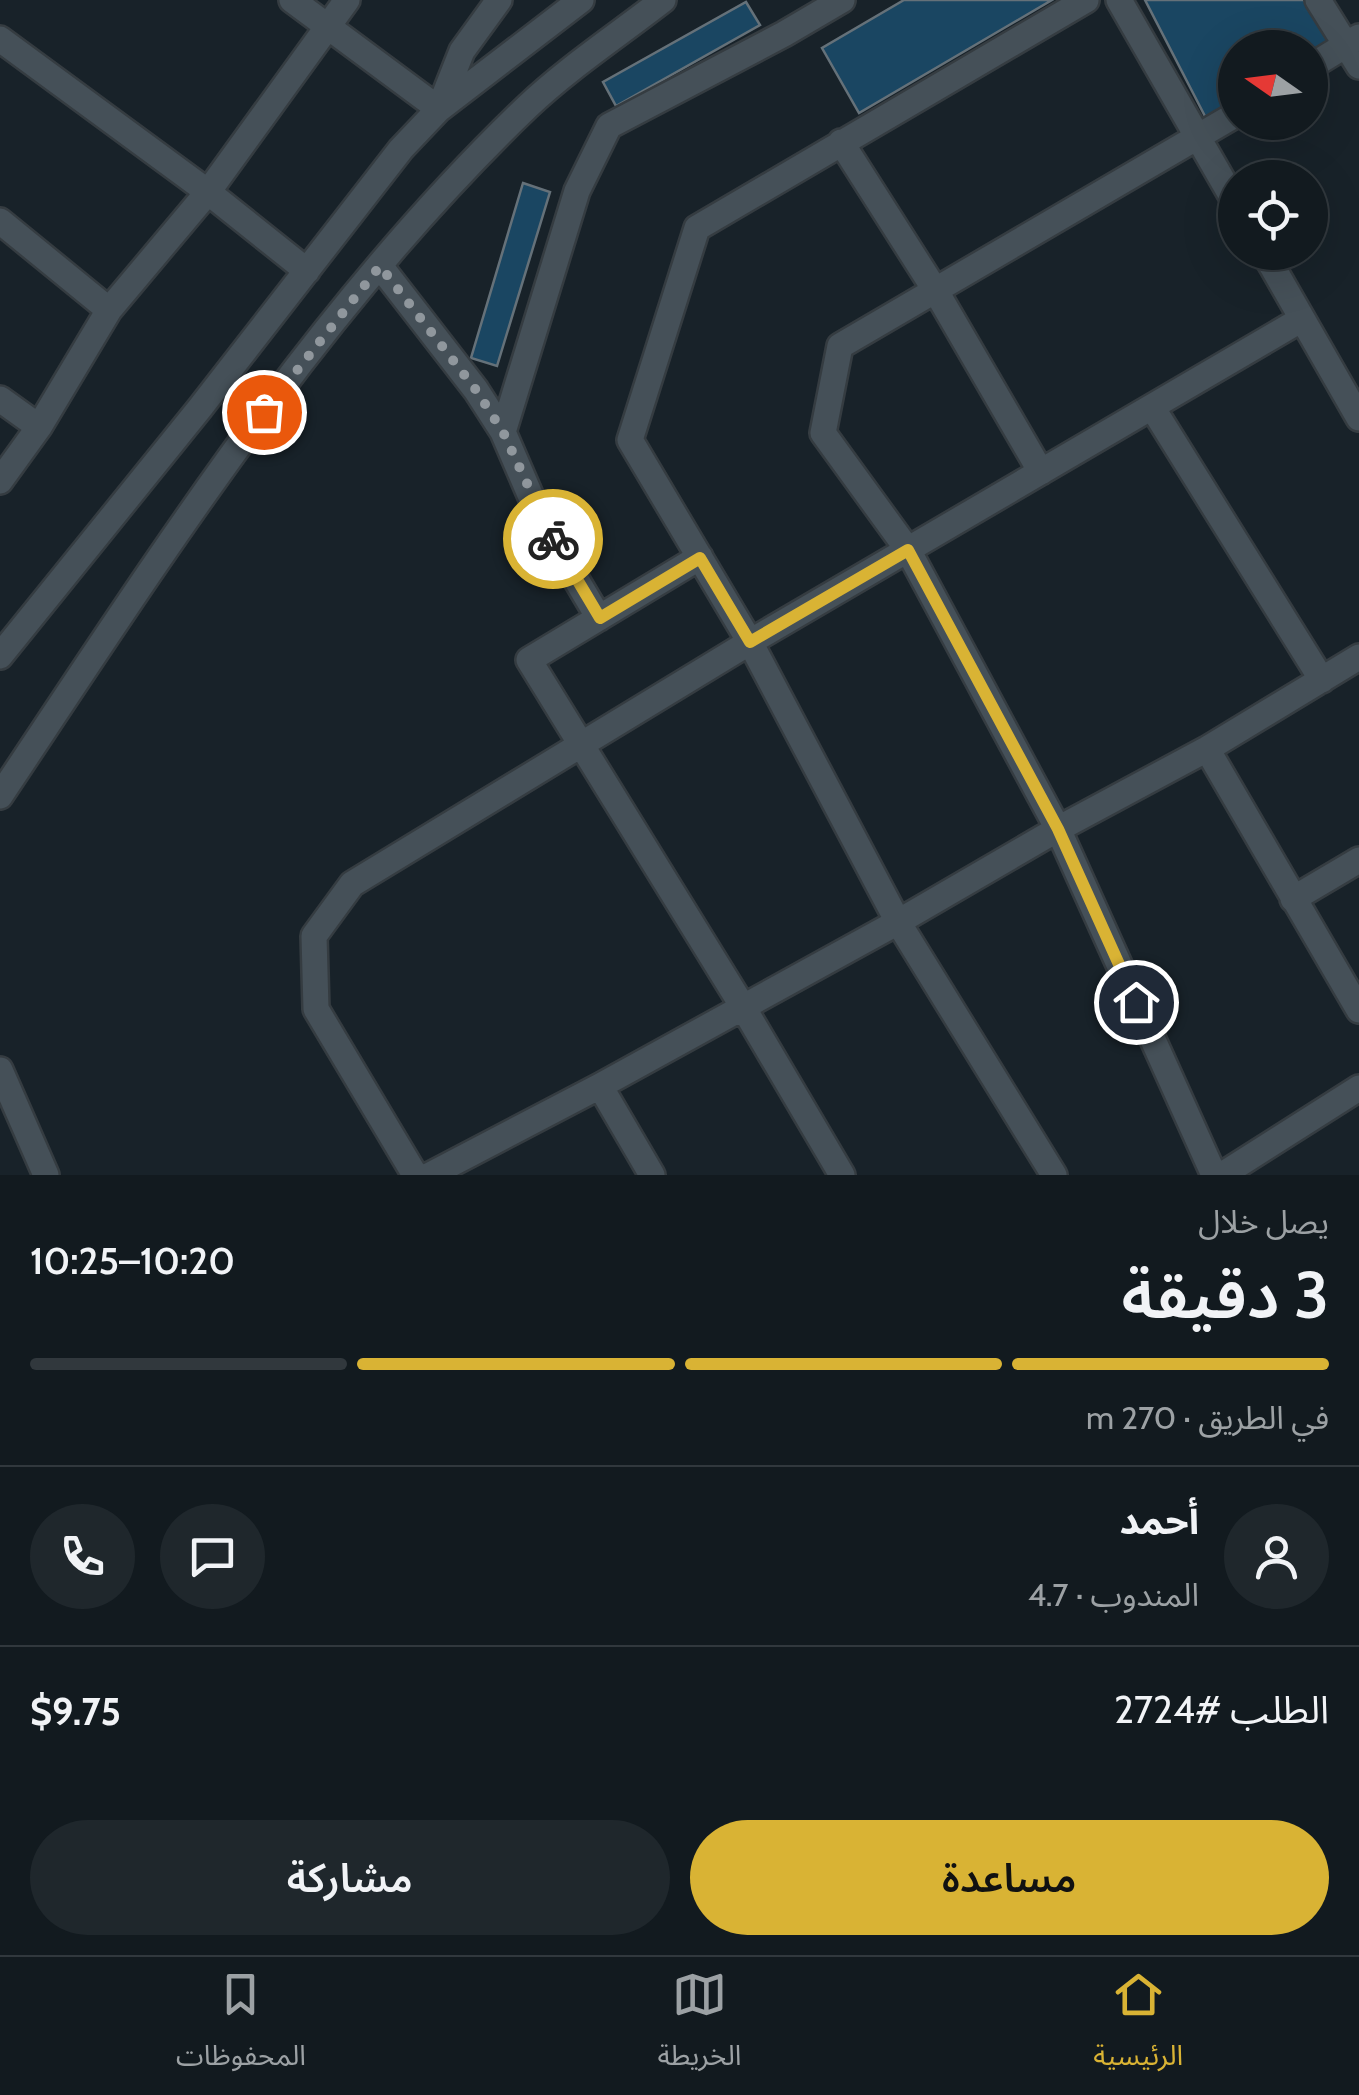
<!DOCTYPE html>
<html lang="ar">
<meta charset="utf-8">
<style>
body{margin:0;font-family:Cabin,"Noto Sans Arabic",sans-serif;background:#1f272c;color:#f1f3f6;direction:rtl;height:100vh;display:flex;flex-direction:column;font-size:38px;white-space:nowrap}
*{box-sizing:border-box;margin:0}
p{font-size:32px;color:#9ca1a4}
.icon{flex:none;width:55px;height:55px;fill:none;stroke:currentColor;stroke-width:2;stroke-linecap:round;stroke-linejoin:round}
.map{position:relative;height:1175px;overflow:hidden;direction:ltr}
.side{display:flex;flex-direction:column;background:#121a1f;flex:1}
.side>*{flex:none}
.needle{width:65px;rotate:284deg}
.buttons{position:absolute;left:1218px;top:30px;display:grid;gap:20px}
.buttons a{display:grid;place-items:center;width:110px;height:110px;border-radius:50%;background:#121a1f;box-shadow:0 10px 40px #0002,0 0 0 2px #31383d;font-size:50px}
.pin{position:absolute;display:grid;place-items:center;width:85px;height:85px;color:#fff;margin:-42px;border:5px solid #fff;border-radius:50%;box-shadow:0 2px 10px #0007}
.courier{position:absolute;display:grid;place-items:center;width:100px;height:100px;margin:-50px;border:8px solid #d9b334;border-radius:50%;background:#fff;color:#222;box-shadow:0 2px 12px #0007}
.head em{font-style:normal;font-weight:600}
.head div{display:flex;flex-direction:column-reverse}
.head{display:flex;align-items:center;justify-content:space-between;height:170px;padding:0 30px}
h1{font-size:65px;font-weight:600;line-height:75px}
.bar{display:grid;grid-template-columns:repeat(4,1fr);gap:15px 10px;align-content:center;height:120px;padding:0 30px}
.bar i{height:12px;border-radius:8px;background:#31383d}
.bar .selected{background:#d9b334}
.bar p{grid-column:span 4}
.line{display:flex;align-items:center;gap:25px;padding:0 30px;border-top:2px solid #31383d}
.line div{flex:1}
.round{display:grid;place-items:center;flex:none;width:105px;height:105px;border-radius:52px;background:#1f272c}
.action{display:flex;gap:20px;margin-top:auto;padding:20px 30px}
.action a{flex:1;height:115px;border-radius:60px;background:#d9b334;color:#111;font-size:40px;font-weight:600;line-height:115px;text-align:center}
.action a+a{background:#1f272c;color:#f1f3f6}
.menu{display:flex;justify-content:space-around;align-items:center;height:140px;border-top:2px solid #31383d;background:#121a1f;font-size:28px;color:#9ca1a4}
.menu a{display:grid;justify-items:center;gap:5px}
.menu .selected{color:#d9b334}
.map>svg:first-child{display:block}
.building{fill:#1a4662;stroke:#657179;stroke-width:2.5}
.lines{fill:none;stroke-linecap:round;stroke-linejoin:round}
.minor-casing{stroke:#353c41;stroke-width:30}
.minor{stroke:#455058;stroke-width:25}
.done{stroke:#90979d;stroke-width:10;stroke-dasharray:0 18}
.route{stroke:#d9b334;stroke-width:12}
</style>
<div class="map">
<svg width="1359" height="1175" viewBox="0 0 1359 1175">
<rect width="100%" height="100%" fill="#182229"/>
<path class="building" d="M904,0H1052L859,113L822,48Z
M1145,0H1304L1331,44L1310,57V48H1235V105L1208,122Z
M746,2L760,25L616,106L603,82Z
M523,183L550,192L497,366L471,358Z"/>
<g class="lines">
<g class="minor-casing">
<path id="minor" d="M292,0L439,109L462,51L499,0
M1119,0L1235,202
M1318,0L1359,66
M0,39L208,192L307,271
M1310,67L1359,37
M841,142L937,293L1041,472
M0,221L109,310
M1264,252L1359,418
M380,266L476,390L503,432
M0,399L39,427
M1152,407L1322,680
M0,481L39,427L109,310L208,192L347,0
M700,557L529,660L743,1007L842,1175
M599,618L541,520L503,432L577,191L609,126L784,34L842,0
M0,656L200,408L401,149L439,109L581,0
M1207,749L1359,1010
M0,796C159,558 319,306 527,107C568,68 618,35 663,0
M1293,899L1359,860
M0,1070L46,1175
M600,1086L652,1175
M415,1175L316,1009L314,936L352,884L750,642L1302,319
M430,1175L600,1086L898,922L1058,829L1207,749L1359,657
M1054,1175L898,922L750,642L630,440L697,228L1086,0
M1214,1175L1058,829L908,550L823,433L840,346L1235,115
M1222,1175L1359,1088"/>
</g>
<use href="#minor" class="minor"/>
</g>
<g class="lines">
<path class="done" d="M264,412L380,266L476,390L503,432L553,539"/>
<path class="route" d="M553,539L600,618L700,558L750,642L908,550L1058,829L1136,1002"/>
</g>
</svg>
<div class="buttons">
<a><svg class="needle" viewBox="-14 -14 28 28"><path d="M0-13l5 13h-10z" fill="#e53935"/><path d="M0 13l5-13h-10z" fill="#9ca1a4"/></svg></a>
<a><svg class="icon" aria-label="locate" viewBox="0 0 24 24"><circle cx="12" cy="12" r="6"/><path d="M12 2v4M12 18v4M2 12h4M18 12h4"/></svg></a>
</div>
<div class="pin" style="left:264px;top:412px;background:#ea580c"><svg class="icon" aria-label="bag" viewBox="0 0 24 24"><path d="M5 8h14l-1 12H6zM9 8a3 3 0 0 1 6 0"/></svg></div>
<div class="pin" style="left:1136px;top:1002px;background:#1f2937"><svg class="icon" aria-label="home" viewBox="0 0 24 24"><path d="M3 11l9-7 9 7M6 9v11h12V9"/></svg></div>
<div class="courier" style="left:553px;top:539px"><svg class="icon" aria-label="bike" viewBox="0 0 24 24"><circle cx="6" cy="16" r="4"/><circle cx="18" cy="16" r="4"/><path d="M6 16l4-8h5l3 8M10 8l3 8H6M13 5h3"/></svg></div>
</div>
<section class="side">
<div class="head"><div><h1>3 دقيقة</h1><p>يصل خلال</p></div><em>10:20–10:25</em></div>
<div class="bar"><i class="selected"></i><i class="selected"></i><i class="selected"></i><i></i><p>في الطريق · 270 m</p></div>
<div class="line" style="height:180px"><a class="round"><svg class="icon" aria-label="person" viewBox="0 0 24 24"><circle cx="12" cy="8" r="4"/><path d="M4 21q1-7 8-7t8 7"/></svg></a><div><b>أحمد</b><p>المندوب · 4.7</p></div><a class="round"><svg class="icon" aria-label="chat" viewBox="0 0 24 24"><path d="M4 5h16v11H9l-5 4z"/></svg></a><a class="round"><svg class="icon" aria-label="phone" viewBox="0 0 24 24"><path d="M5 4h4l2 5-3 2q2 4 5 5l2-3 5 2v4C11 20 4 13 5 4z"/></svg></a></div>
<div class="line" style="height:130px"><div>الطلب #2724</div><b>$9.75</b></div>
<div class="action"><a>مساعدة</a><a>مشاركة</a></div>
</section>
<nav class="menu">
<a class="selected"><svg class="icon" aria-label="home" viewBox="0 0 24 24"><path d="M3 11l9-7 9 7M6 9v11h12V9"/></svg>الرئيسية</a>
<a><svg class="icon" aria-label="map" viewBox="0 0 24 24"><path d="M3 6l6-2 6 2 6-2v14l-6 2-6-2-6 2zM9 4v14M15 6v14"/></svg>الخريطة</a>
<a><svg class="icon" aria-label="saved" viewBox="0 0 24 24"><path d="M7 4h10v16l-5-4-5 4z"/></svg>المحفوظات</a>
</nav>
